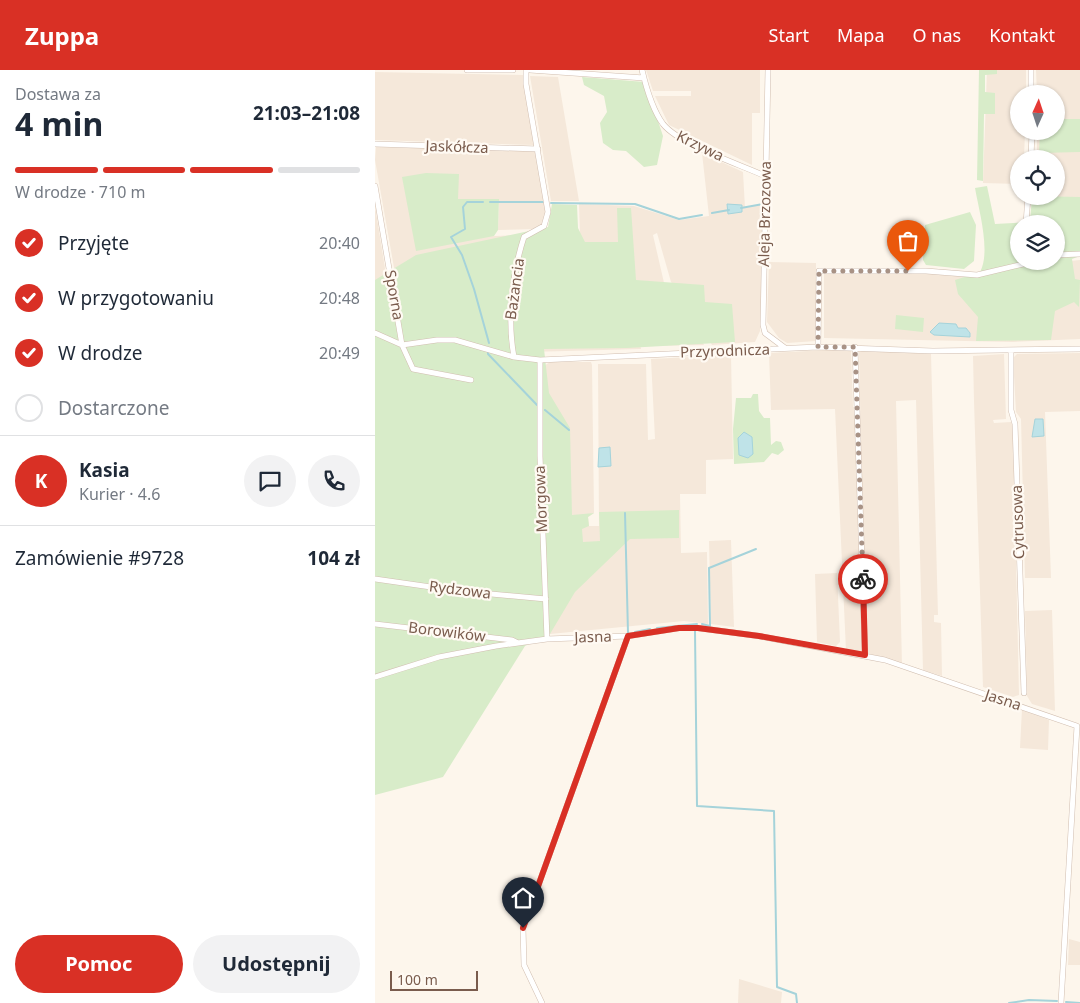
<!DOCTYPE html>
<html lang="pl">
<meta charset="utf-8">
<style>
body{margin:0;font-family:"Noto Sans",sans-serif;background:#f2f2f3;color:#1f2937;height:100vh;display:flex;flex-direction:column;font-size:19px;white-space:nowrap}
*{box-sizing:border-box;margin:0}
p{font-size:16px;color:#747a83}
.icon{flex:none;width:28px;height:28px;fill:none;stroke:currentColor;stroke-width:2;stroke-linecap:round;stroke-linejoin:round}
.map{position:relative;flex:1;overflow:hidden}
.details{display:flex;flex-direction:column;background:#fff;width:375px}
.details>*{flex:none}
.needle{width:32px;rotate:3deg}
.buttons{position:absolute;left:635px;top:15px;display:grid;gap:10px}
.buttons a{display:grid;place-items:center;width:55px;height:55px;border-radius:50%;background:#fff;box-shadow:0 1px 4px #0004;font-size:25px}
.scale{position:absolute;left:15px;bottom:12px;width:88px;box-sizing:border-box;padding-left:5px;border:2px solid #7a5c4d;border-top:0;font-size:14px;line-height:18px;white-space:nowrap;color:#7a5c4d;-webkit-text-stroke:4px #fffaf3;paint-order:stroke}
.pin{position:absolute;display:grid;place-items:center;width:42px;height:42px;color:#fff;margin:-51px -21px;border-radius:50% 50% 50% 0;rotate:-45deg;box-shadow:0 0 5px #0007}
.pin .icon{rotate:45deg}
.courier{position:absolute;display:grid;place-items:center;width:50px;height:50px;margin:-25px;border:4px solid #d93025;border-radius:50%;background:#fff;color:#222;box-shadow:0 1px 6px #0007}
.summary em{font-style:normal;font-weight:700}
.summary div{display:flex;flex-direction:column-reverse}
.summary{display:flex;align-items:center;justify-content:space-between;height:85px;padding:0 15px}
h1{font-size:32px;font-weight:700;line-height:38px}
.bar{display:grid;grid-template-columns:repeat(4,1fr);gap:8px 5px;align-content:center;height:60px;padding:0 15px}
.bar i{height:6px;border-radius:4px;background:#e0e1e3}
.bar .on{background:#d93025}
.bar p{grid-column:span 4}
.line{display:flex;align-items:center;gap:12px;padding:0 15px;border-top:1px solid #e0e1e3}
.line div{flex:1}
.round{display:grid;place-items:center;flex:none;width:52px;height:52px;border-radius:26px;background:#f2f2f3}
ol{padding:0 15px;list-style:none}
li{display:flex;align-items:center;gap:15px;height:55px}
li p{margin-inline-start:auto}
li .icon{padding:5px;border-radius:50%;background:#d93025;color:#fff;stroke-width:4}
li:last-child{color:#747a83}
li i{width:28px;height:28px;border:2px solid #e0e1e3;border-radius:50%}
.action{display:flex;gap:10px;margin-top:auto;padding:10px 15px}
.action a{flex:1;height:58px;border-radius:30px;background:#d93025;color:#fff;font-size:20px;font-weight:700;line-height:58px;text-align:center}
.action a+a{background:#f2f2f3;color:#1f2937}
header{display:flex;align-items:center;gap:30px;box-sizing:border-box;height:70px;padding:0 25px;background:#d93025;color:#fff}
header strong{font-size:24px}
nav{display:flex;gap:28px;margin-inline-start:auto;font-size:18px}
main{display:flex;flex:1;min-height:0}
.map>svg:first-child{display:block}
.residential{fill:#f5e8da}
.green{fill:#d8ecc9;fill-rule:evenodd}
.water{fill:#bfe3e8;stroke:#a5d3da}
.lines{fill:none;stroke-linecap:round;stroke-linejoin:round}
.stream{stroke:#a5d3da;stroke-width:2}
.street-casing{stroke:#d1beb0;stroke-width:6}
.street{stroke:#fff;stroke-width:5}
.done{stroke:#a89285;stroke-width:5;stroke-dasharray:0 9}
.route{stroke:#d93025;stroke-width:6}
.labels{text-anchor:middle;stroke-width:4.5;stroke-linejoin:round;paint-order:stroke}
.street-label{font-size:15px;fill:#7a5c4d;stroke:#fffaf3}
</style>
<header>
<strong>Zuppa</strong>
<nav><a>Start</a><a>Mapa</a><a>O nas</a><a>Kontakt</a></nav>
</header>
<main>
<section class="details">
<div class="summary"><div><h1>4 min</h1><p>Dostawa za</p></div><em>21:03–21:08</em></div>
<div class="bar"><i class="on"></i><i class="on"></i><i class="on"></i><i></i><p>W drodze · 710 m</p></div>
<ol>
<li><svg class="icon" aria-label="check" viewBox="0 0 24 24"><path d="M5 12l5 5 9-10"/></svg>Przyjęte<p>20:40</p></li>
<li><svg class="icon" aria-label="check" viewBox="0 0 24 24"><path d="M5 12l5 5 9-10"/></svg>W przygotowaniu<p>20:48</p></li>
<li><svg class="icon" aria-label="check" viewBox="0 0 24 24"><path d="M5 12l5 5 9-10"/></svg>W drodze<p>20:49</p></li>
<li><i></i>Dostarczone</li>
</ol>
<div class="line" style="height:90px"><b class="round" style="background:#d93025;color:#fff">K</b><div><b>Kasia</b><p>Kurier · 4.6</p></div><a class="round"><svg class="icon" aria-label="chat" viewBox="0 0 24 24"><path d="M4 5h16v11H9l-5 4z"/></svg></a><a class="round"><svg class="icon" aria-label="phone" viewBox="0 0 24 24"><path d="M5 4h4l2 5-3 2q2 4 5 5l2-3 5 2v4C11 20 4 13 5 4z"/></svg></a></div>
<div class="line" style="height:65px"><div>Zamówienie #9728</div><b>104 zł</b></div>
<div class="action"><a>Pomoc</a><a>Udostępnij</a></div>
</section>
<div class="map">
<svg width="705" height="933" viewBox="0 0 705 933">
<rect width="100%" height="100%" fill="#fdf6ec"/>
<path class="residential" d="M271,0H385V43H377V95L294,55L280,26H316V21H278Z
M612,0H651V24H644V61H650L649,89H644V114L608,113Z
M661,0H705V130L662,133V126H681V89H662V61H681V24H662Z
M0,2L148,5L159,75L0,70Z
M155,6L183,7L204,131H176Z
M1,77L160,81L170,136V146L167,154L161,159L123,160L124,130L83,129L51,103L119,166L146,165L21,209L0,90Z
M327,83L368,102L370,138L389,134L385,261L380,272L337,275L314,232L296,212L282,163L278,165L290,217L308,235L329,275L272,276L257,223L266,279L153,282L205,164L204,134L259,136L304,150L334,146Z
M0,136L21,267L0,257Z
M705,190V269L638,272L449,268V204L545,202L576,206H616L666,194Z
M394,192L441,193V271L412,273L404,268L392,252Z
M452,280L476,281L478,337L482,338L489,520L484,282L491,280L556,284L563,545H559V552L566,553L567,606L548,600L541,330L521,331L527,596L490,582V585L471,581L460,339L396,340L394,283Z
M705,283V341L670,342L676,508H650L646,349L641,342L638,288L642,284Z
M629,284L631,349L618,350L619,353L636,352L638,357L644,625L638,627L608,617L599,331L598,286Z
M356,285L358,389L331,390V424H305L306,483L332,482L333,554L309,551L175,564L169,296L175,292H216L217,295L219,443L213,447L214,456H224L223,294H271L273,370L280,369L276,289Z
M356,470L359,557L336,554L334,471Z
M462,503L465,572L461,576L442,572L440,504Z
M677,540L680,641L657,634L652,626L650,541Z
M647,639L674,650L673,680L645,678Z
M694,869L705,872V895H693Z
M364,909L407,922L406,933H363Z"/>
<path class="green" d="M604,0H622V4L610,5V22L620,23V44H609L608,111L602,110Z
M207,7L270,12L288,66L282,95L269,97L251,81L238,80L228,73L225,53L232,42L229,26L209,15Z
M681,49H705V82L664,83L665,61H681Z
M51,103L84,104L83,129H124L123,160L119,166L41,181L27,107Z
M612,116L620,154L655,152L657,126L705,127V186L697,189L700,209L705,210L704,237L699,232L680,241L676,270L601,271L603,247L583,224L580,210L605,202C616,182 604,141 600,118ZM644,154H681V191H644Z
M177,134L202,135L203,158L210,172H243L242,138H256L261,210L329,215L330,232L357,234L360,272L252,278L169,279L174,323L195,358L197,445L219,443L213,447L214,456L207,459L208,472L225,471L224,442L304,440V468L255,469L200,522L175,564L150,576L68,707L0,725V210L41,185L173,157Z
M595,142L601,155L599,191L589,199L551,195L548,190L550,155Z
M521,245L549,248L548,262L520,259Z
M378,324H383L384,341L389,348H395L396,375L401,371L406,372L409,380L403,385L397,383L389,392L359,394L358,359L361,328H376Z"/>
<path class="water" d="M352,134L367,135V142L353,144Z
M564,253L581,254L583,258H591L595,263V267L559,265L555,262Z
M660,349H668L669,366L657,367Z
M369,362L377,367L378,384L373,388L364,385L363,368Z
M235,377L236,396L223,397L224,378Z"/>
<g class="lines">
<path class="stream" d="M108,132H92L88,137L90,159L76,167L87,185L99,219L114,273
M115,132H169
M176,133L260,134L304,149L327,145
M366,138L388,134
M337,143L354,140
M113,281V284L162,335
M170,340L194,360
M250,443L253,563
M327,554L335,556L334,498L381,479
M282,558L322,554
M320,561L322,736L399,741L402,917L421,924L422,933
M260,562L275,559
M691,932L705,933
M634,933L654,930L682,931"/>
<g class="street-casing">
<path id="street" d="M92,0H138
M155,0L269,8
M267,0C271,17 277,39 288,54C305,75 364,94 390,106
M393,0L388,255L390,263L410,278
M656,0V24
M0,74L163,79
M656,89L657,61
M0,116L27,275L38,299L96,310
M651,154L653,126
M681,185L705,184
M0,263L27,275L62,270H80L139,287L165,290L443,277L558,281L705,279
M443,277L444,201H551L602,205L661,191
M480,277L490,585
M636,281V340L640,354L649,623
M139,287C132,249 137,204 149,167L169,156L173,142L151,14V0
M165,290V386L172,569
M0,509L84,521L171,529
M0,554L137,570L143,573
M0,607L64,587L121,576L172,569L253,566L304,558H323L384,566L510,590L702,656L686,933
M167,933L149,895L148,858L253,566"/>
</g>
<use href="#street" class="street"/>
</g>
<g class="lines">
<path class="done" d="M488,509L480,277H443L444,201H533"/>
<path class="route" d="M148,858L253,566L304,558H323L384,566L490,585L488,509"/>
</g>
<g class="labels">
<g class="street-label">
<text transform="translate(325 76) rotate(26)" y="5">Krzywa</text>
<text transform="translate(82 77) rotate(2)" y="5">Jaskółcza</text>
<text transform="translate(390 144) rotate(-89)" y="5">Aleja Brzozowa</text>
<text transform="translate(140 219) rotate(-82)" y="5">Bażancia</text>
<text transform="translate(19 225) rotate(80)" y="5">Sporna</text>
<text transform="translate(350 281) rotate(-2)" y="5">Przyrodnicza</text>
<text transform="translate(166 429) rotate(-92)" y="5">Morgowa</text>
<text transform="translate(643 452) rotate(-92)" y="5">Cytrusowa</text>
<text transform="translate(85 520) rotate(7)" y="5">Rydzowa</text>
<text transform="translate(72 562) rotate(7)" y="5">Borowików</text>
<text transform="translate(218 567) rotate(-2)" y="5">Jasna</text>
<text transform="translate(628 630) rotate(18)" y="5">Jasna</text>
</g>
</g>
</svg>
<div class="buttons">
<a><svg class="needle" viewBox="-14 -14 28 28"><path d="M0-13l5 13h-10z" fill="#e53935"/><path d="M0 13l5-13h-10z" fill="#747a83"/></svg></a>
<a><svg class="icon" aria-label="locate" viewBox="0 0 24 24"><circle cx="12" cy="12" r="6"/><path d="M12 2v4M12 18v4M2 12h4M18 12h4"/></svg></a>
<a><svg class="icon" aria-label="layers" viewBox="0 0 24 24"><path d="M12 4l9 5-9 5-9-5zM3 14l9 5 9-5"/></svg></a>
</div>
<div class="scale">100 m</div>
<div class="pin" style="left:533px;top:201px;background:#ea580c"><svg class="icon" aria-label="bag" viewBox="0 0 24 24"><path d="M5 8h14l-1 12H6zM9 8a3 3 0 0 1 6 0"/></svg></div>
<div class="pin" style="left:148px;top:858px;background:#1f2937"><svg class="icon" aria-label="home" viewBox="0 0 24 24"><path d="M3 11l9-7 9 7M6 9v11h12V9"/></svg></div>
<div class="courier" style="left:488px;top:509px"><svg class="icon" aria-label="bike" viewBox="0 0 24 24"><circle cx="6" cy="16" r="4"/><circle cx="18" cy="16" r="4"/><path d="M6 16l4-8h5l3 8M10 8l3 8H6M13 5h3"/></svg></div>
</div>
</main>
